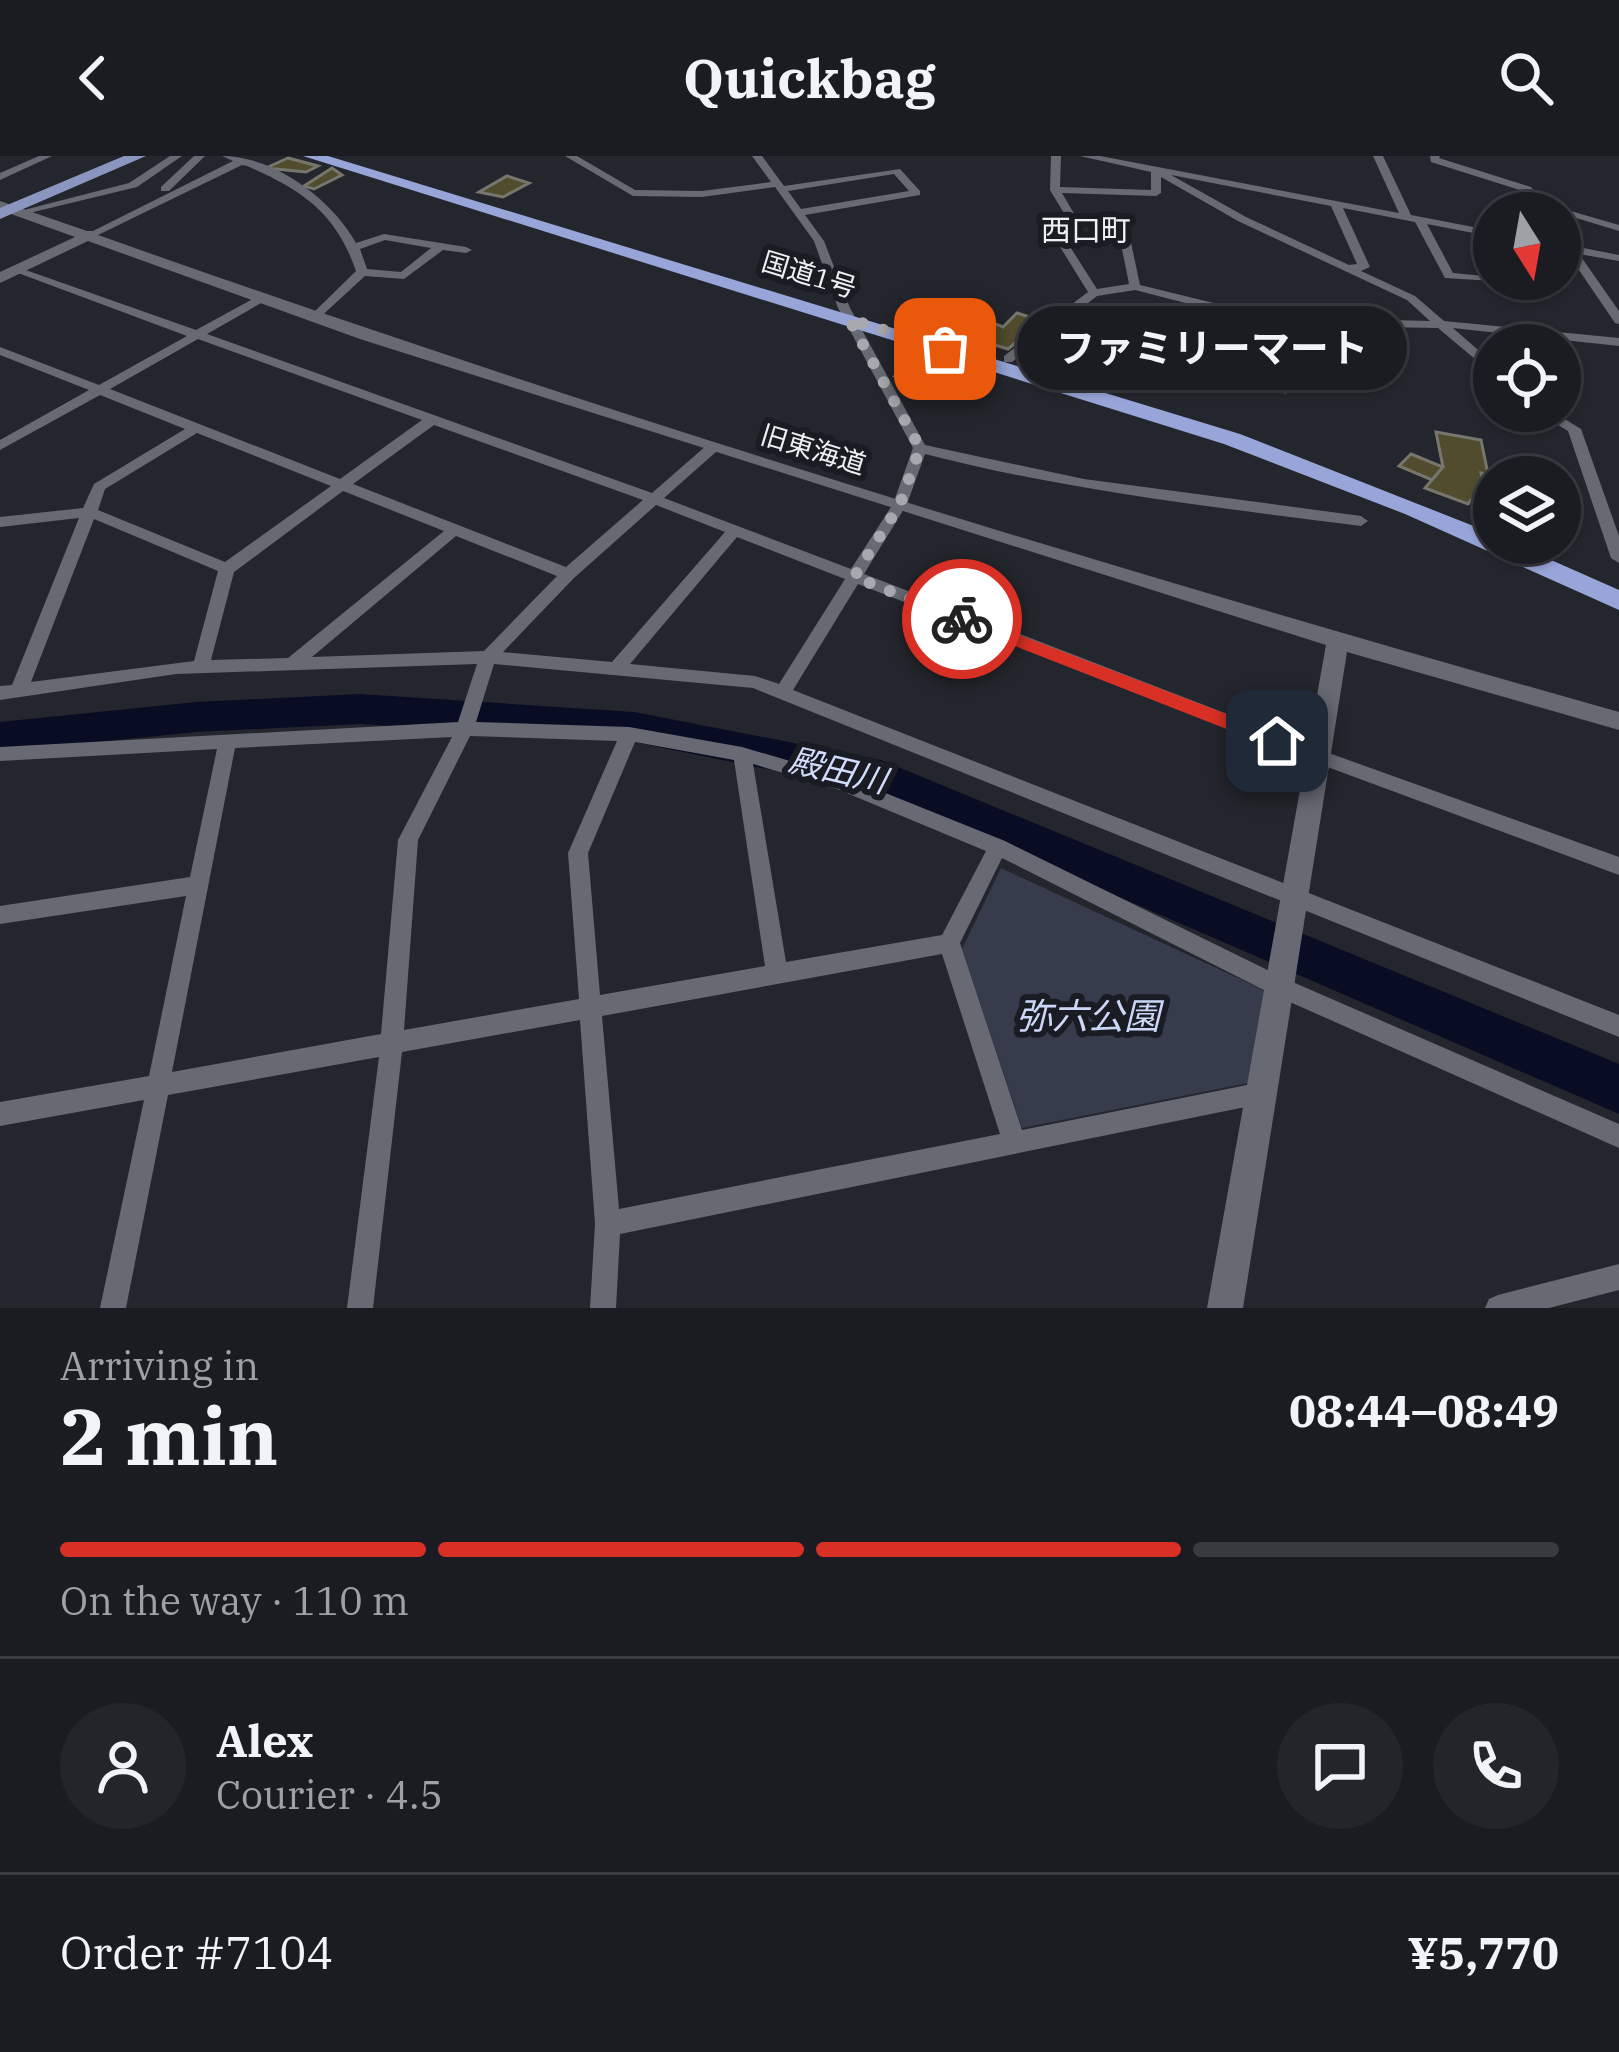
<!DOCTYPE html>
<meta charset="utf-8">
<style>
body{margin:0;font-family:"IBM Plex Serif","Noto Sans JP",serif;background:#24252a;color:#f1f3f6;height:100vh;display:flex;flex-direction:column;font-size:45px;white-space:nowrap}
*{box-sizing:border-box;margin:0}
p{font-size:39px;color:#a0a1a5}
.icon{flex:none;width:66px;height:66px;fill:none;stroke:currentColor;stroke-width:2;stroke-linecap:round;stroke-linejoin:round}
.map{position:relative;height:1152px;overflow:hidden}
.drawer{display:flex;flex-direction:column;background:#1b1c22;flex:1}
.drawer>*{flex:none}
.needle{width:78px;rotate:169deg}
.tools{position:absolute;left:1473px;top:36px;display:grid;gap:24px}
.tools a{display:grid;place-items:center;width:108px;height:108px;border-radius:50%;background:#1b1c22;box-shadow:0 3px 9px #0004,0 0 0 3px #393a40;font-size:60px}
.pin{position:absolute;display:grid;place-items:center;width:102px;height:102px;color:#fff;margin:-51px;border-radius:24px;box-shadow:0 6px 18px #0006}
.courier{position:absolute;display:grid;place-items:center;width:120px;height:120px;margin:-60px;border:9px solid #d93025;border-radius:50%;background:#fff;color:#222;box-shadow:0 3px 15px #0007}
.bubble{position:absolute;height:84px;border-radius:42px;background:#1b1c22;box-shadow:0 3px 9px #0004,0 0 0 3px #393a40;font-size:39px;font-weight:700;line-height:84px;text-align:center}
.headline em{font-style:normal;font-weight:700}
.headline div{display:flex;flex-direction:column-reverse}
.headline{display:flex;align-items:center;justify-content:space-between;height:204px;padding:0 60px}
h1{font-size:78px;font-weight:700;line-height:90px}
.bar{display:grid;grid-template-columns:repeat(4,1fr);gap:18px 12px;align-content:center;height:144px;padding:0 60px}
.bar i{height:15px;border-radius:9px;background:#393a40}
.bar .current{background:#d93025}
.bar p{grid-column:span 4}
.line{display:flex;align-items:center;gap:30px;padding:0 60px;border-top:3px solid #393a40}
.line div{flex:1}
.round{display:grid;place-items:center;flex:none;width:126px;height:126px;border-radius:63px;background:#24252a}
header{display:flex;justify-content:space-between;align-items:center;height:156px;padding:0 60px;background:#1b1c22;font-size:54px;font-weight:700}
.map>svg:first-child{display:block}
.green{fill:#373c4d}
.lines{fill:none;stroke-linecap:round;stroke-linejoin:round}
.river{fill:#090d23;fill-rule:evenodd}
.building{fill:#514c2e;stroke:#77766d;stroke-width:3}
.minor{fill:#686a73;fill-rule:evenodd}
.tertiary{fill:#686a73;fill-rule:evenodd}
.primary{fill:#8b96bf;fill-rule:evenodd}
.trunk{fill:#97a5d8;fill-rule:evenodd}
.route{fill:#d93025}
.done{stroke:#a7a9ae;stroke-width:12;stroke-dasharray:0 21.6}
.labels{text-anchor:middle;stroke-width:12;stroke-linejoin:round;paint-order:stroke}
.far-street-label{font-size:27px;fill:#eef0f4;stroke:#1a1c23}
.far-quarter-label{font-size:30px;fill:#eef0f4;stroke:#1a1c23}
.water-label{font-size:33px;font-style:italic;fill:#d2dcfd;stroke:#1a1c23}
.near-park-label{font-size:36px;font-style:italic;fill:#ccd6f6;stroke:#1a1c23}
</style>
<header><svg class="icon" aria-label="back" viewBox="0 0 24 24"><path d="M15 5l-7 7 7 7"/></svg>Quickbag<svg class="icon" aria-label="search" viewBox="0 0 24 24"><circle cx="10" cy="10" r="6"/><path d="M15 15l6 6"/></svg></header>
<div class="map">
<svg width="1619" height="1152" viewBox="0 0 1619 1152">
<rect width="100%" height="100%" fill="#24262d"/>
<path class="green" d="M1001,712L1268,836L1248,927L1022,972L962,793Z"/>
<g class="lines">
<path class="river" d="M360,538L634,556L881,604L1619,908V958L875,635L634,586L360,568L196,576L0,596V566L196,546Z"/>
</g>
<path class="building" d="M288,2L318,10L306,16L266,12Z
M332,12L342,19L314,33L304,30Z
M507,20L529,27L503,41L479,36Z
M1017,157L1042,165L1008,193L966,180L983,163L1003,171Z
M1222,163L1303,180L1285,236L1199,216Z
M1048,176L1113,198L1087,218L1094,211L1044,193L1051,186L1041,183Z
M1130,186L1199,201L1190,224L1120,208Z
M908,207L944,219L932,232L895,220Z
M1436,276L1481,284L1488,318L1481,317L1484,328L1468,348L1425,332L1443,311Z
M1411,298L1443,311L1432,324L1399,310Z"/>
<g class="lines">
<path class="minor" d="M39,0H52L0,24V17Z
M170,0H182L137,31L21,59L16,56L129,27Z
M194,0H205L169,35H161V31Z
M222,0C273,0 331,42 356,87L384,78L466,91L472,94L466,97L443,94L404,123L365,120L316,165L310,161L312,158L356,115C336,57 302,34 247,10L242,9L96,80L87,78L233,5ZM385,84L431,92L401,116L367,113L360,93Z
M565,0H577L635,34L702,35L771,26L752,0H762L784,30L900,13L920,35V39L805,59L824,85L850,152L925,289L1084,323L1361,360L1368,365L1361,370C1214,351 1068,335 925,298L907,348L864,418L1326,596L1619,701V719L1314,606L858,428L793,534L1619,859V881L753,532L494,508L476,566L629,571L742,591L848,622L1005,685L1288,824L1619,968V992L1272,838L1002,702L960,787L1022,974L1262,926L1270,930L1274,938L1270,946L620,1078L616,1152H590L595,1068L580,864L402,896L373,1152H347L379,901L168,939L126,1152H100L144,944L0,970V946L149,920L186,740L0,768V750L190,721L217,593L0,605V591L458,566L477,508L176,518L0,544V530L12,529L79,362L0,371V361L83,352L94,328L185,273L100,239L0,294V284L89,234L0,199V191L99,229L187,180L10,114L20,112L196,174L260,139H268V143L207,178L652,337L707,289H717V295L664,342L851,413L893,348L913,292L838,152L814,85L775,31L702,41L633,40ZM894,18L909,35L801,53L788,35ZM198,183L422,264L340,323L110,233ZM434,269L643,344L566,411L353,328ZM197,277L331,330L225,406L98,354L105,333ZM343,335L444,375L288,502L211,504L234,416ZM656,349L725,376L612,506L503,496L574,422ZM94,363L218,415L194,505L31,526ZM456,380L557,420L484,495L312,501ZM737,381L845,423L779,528L755,520L630,508ZM470,580L617,585L568,697L579,843L404,874L418,684ZM452,581L398,684L381,878L172,916L235,592ZM635,586L734,604L765,810L600,839L588,697ZM753,608L837,633L986,695L942,779L786,806ZM942,798L1000,978L619,1053L602,860Z
M1051,0H1061L1060,31L1151,34V16L1080,0H1100L1399,57L1373,0H1383L1411,59L1494,75V81L1427,68L1453,117L1516,123L1510,126L1445,122L1415,66L1343,52L1370,111L1361,115L1415,140L1444,165L1619,182V190L1453,172L1494,208V219L1438,172L1271,169L1135,134L1097,140L1012,206H1004V200L1088,136L1057,86L1068,64L1050,34ZM1171,19L1331,50L1357,108L1349,109L1246,61ZM1161,21L1238,65L1407,144L1430,165L1271,161L1140,129L1126,63L1076,61L1062,37L1156,40L1161,37ZM1077,67L1117,68L1129,128L1097,133L1067,86Z
M1430,0H1440L1439,2L1531,31L1543,47L1619,69V75L1560,57H1540L1523,35L1431,6Z
M1560,76L1573,90L1619,99V105L1579,98L1619,155V168L1615,167L1566,95L1560,93Z
M1535,255H1552L1581,273L1619,380V407L1611,402L1568,275Z
M1619,1108V1134L1549,1152H1485L1489,1143L1498,1139Z"/>
<path class="tertiary" d="M0,45L87,75H97L98,79C599,257 1108,412 1619,556V574L1347,496L1243,1152H1207L1326,489L360,183L88,85L0,127V116L75,81L0,54Z"/>
<path class="primary" d="M124,0H146L0,63V52Z"/>
<path class="trunk" d="M303,0H328L1240,278L1494,378V387H1513L1619,434V454L1405,358L1224,288Z"/>
</g>
<path class="route" d="M962,457L1284,580L1287,585L1277,593L1270,590L956,467L953,463Z"/>
<g class="lines">
<path class="done" d="M945,193L849,163L920,292L900,348L854,421L962,463"/>
</g>
<g class="labels">
<g class="far-street-label">
<text transform="translate(809 119) rotate(17)" y="9">国道1号</text>
<text transform="translate(813 294) rotate(17)" y="9">旧東海道</text>
</g>
<g class="far-quarter-label">
<text x="1086" y="85">西口町</text>
</g>
<g class="water-label">
<text transform="translate(838 614) rotate(13)" y="12">殿田川</text>
</g>
<g class="near-park-label">
<text x="1088" y="873">弥六公園</text>
</g>
</g>
</svg>
<div class="tools">
<a><svg class="needle" viewBox="-14 -14 28 28"><path d="M0-13l5 13h-10z" fill="#e53935"/><path d="M0 13l5-13h-10z" fill="#a0a1a5"/></svg></a>
<a><svg class="icon" aria-label="locate" viewBox="0 0 24 24"><circle cx="12" cy="12" r="6"/><path d="M12 2v4M12 18v4M2 12h4M18 12h4"/></svg></a>
<a><svg class="icon" aria-label="layers" viewBox="0 0 24 24"><path d="M12 4l9 5-9 5-9-5zM3 14l9 5 9-5"/></svg></a>
</div>
<div class="pin" style="left:945px;top:193px;background:#ea580c"><svg class="icon" aria-label="bag" viewBox="0 0 24 24"><path d="M5 8h14l-1 12H6zM9 8a3 3 0 0 1 6 0"/></svg></div>
<div class="pin" style="left:1277px;top:585px;background:#1f2937"><svg class="icon" aria-label="home" viewBox="0 0 24 24"><path d="M3 11l9-7 9 7M6 9v11h12V9"/></svg></div>
<div class="courier" style="left:962px;top:463px"><svg class="icon" aria-label="bike" viewBox="0 0 24 24"><circle cx="6" cy="16" r="4"/><circle cx="18" cy="16" r="4"/><path d="M6 16l4-8h5l3 8M10 8l3 8H6M13 5h3"/></svg></div>
<div class="bubble" style="left:1017px;top:150px;width:390px">ファミリーマート</div>
</div>
<section class="drawer">
<div class="headline"><div><h1>2 min</h1><p>Arriving in</p></div><em>08:44–08:49</em></div>
<div class="bar"><i class="current"></i><i class="current"></i><i class="current"></i><i></i><p>On the way · 110 m</p></div>
<div class="line" style="height:216px"><a class="round"><svg class="icon" aria-label="person" viewBox="0 0 24 24"><circle cx="12" cy="8" r="4"/><path d="M4 21q1-7 8-7t8 7"/></svg></a><div><b>Alex</b><p>Courier · 4.5</p></div><a class="round"><svg class="icon" aria-label="chat" viewBox="0 0 24 24"><path d="M4 5h16v11H9l-5 4z"/></svg></a><a class="round"><svg class="icon" aria-label="phone" viewBox="0 0 24 24"><path d="M5 4h4l2 5-3 2q2 4 5 5l2-3 5 2v4C11 20 4 13 5 4z"/></svg></a></div>
<div class="line" style="height:156px"><div>Order #7104</div><b>¥5,770</b></div>
</section>
